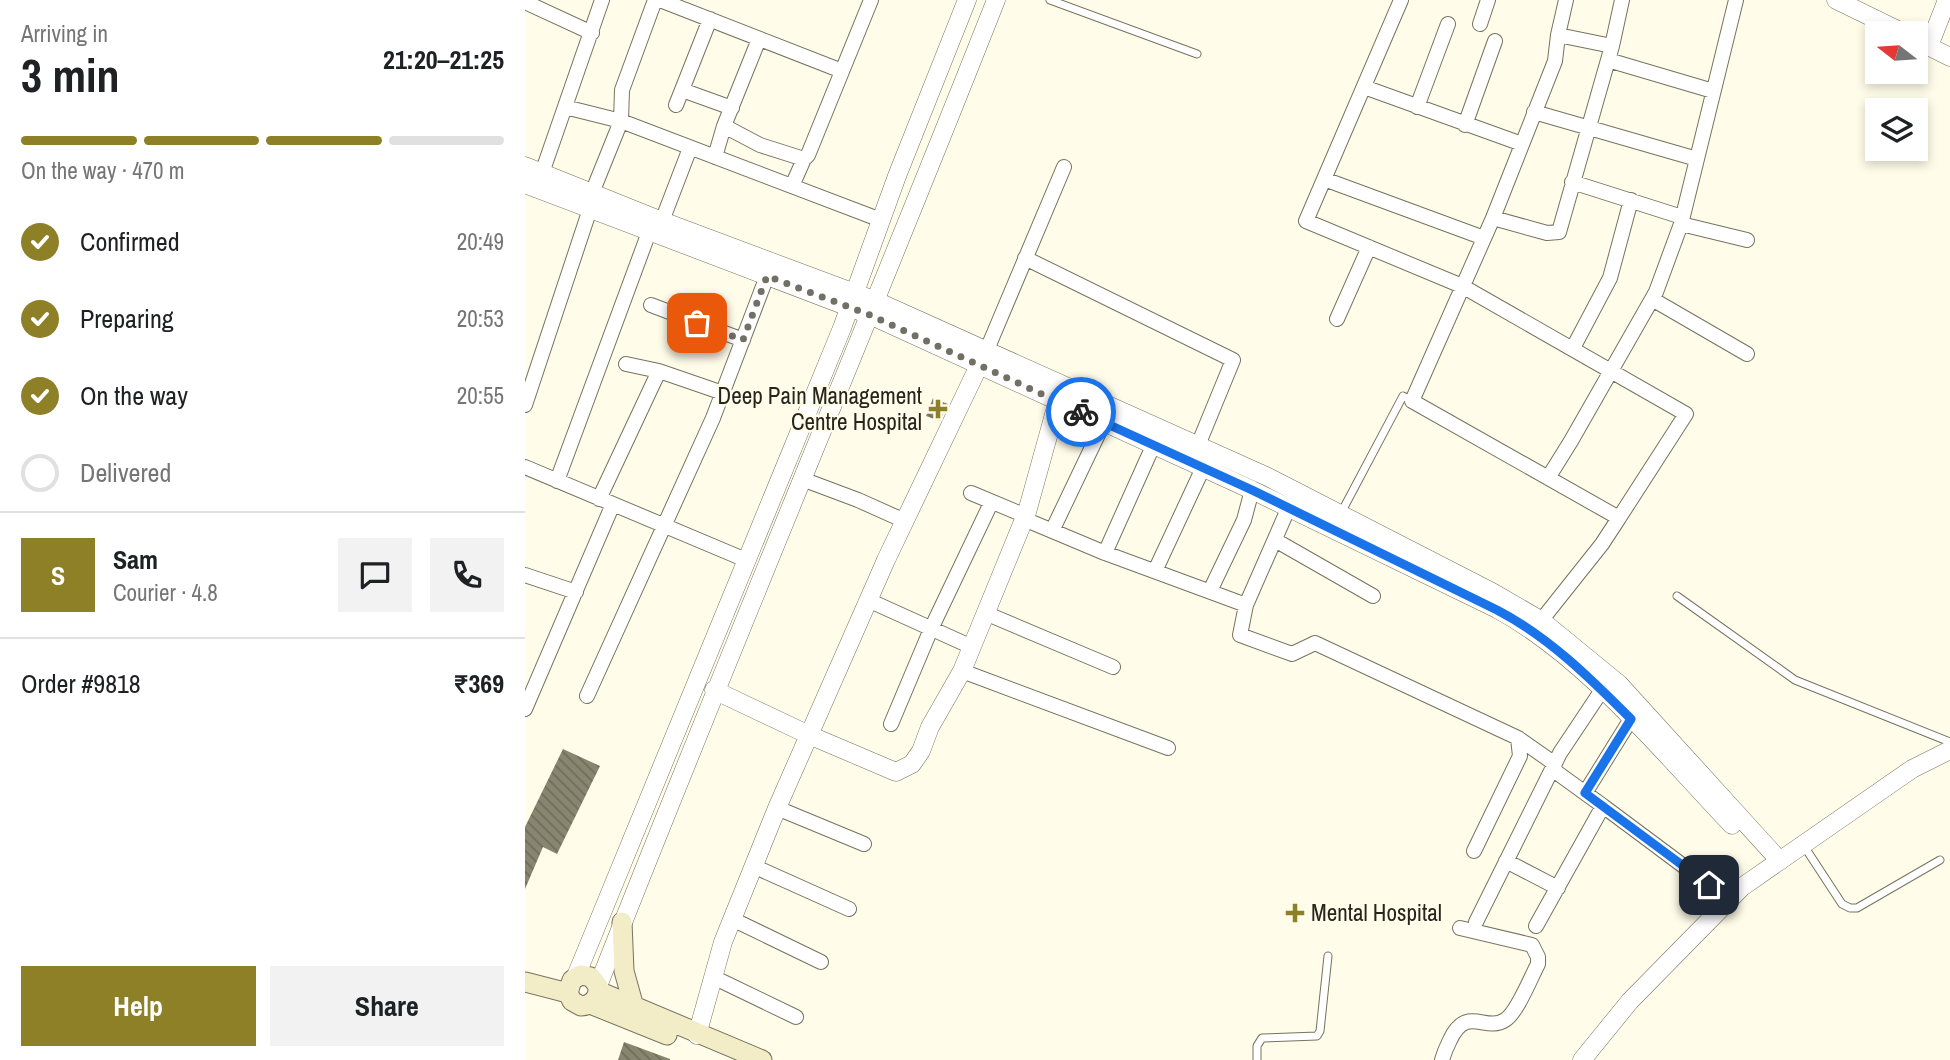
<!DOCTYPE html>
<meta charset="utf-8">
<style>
body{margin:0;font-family:"Archivo Narrow",sans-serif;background:#f2f2f2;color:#202124;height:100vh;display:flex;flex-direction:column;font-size:26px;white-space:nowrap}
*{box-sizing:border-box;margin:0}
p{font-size:23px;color:#757577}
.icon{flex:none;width:38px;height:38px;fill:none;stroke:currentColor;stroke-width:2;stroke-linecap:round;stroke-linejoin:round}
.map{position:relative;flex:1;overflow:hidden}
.panel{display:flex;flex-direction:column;background:#fff;width:525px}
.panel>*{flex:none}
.needle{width:46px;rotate:287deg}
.tools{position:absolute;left:1340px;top:21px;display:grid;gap:14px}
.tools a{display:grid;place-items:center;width:63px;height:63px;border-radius:0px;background:#fff;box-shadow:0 4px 10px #0003;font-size:35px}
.pin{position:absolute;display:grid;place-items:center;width:60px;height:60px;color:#fff;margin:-30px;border-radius:14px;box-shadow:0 4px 10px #0006}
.courier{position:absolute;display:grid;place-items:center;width:70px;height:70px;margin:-35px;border:5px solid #1a73e8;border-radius:50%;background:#fff;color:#222;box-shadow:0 2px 9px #0007}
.head em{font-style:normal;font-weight:700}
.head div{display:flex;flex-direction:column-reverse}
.head{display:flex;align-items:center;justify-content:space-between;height:119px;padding:0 21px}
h1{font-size:46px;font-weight:700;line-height:52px}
.bar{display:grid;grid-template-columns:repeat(4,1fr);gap:10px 7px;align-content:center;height:84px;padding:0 21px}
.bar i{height:9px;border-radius:5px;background:#e0e0e0}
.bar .current{background:#8d8027}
.bar p{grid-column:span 4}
.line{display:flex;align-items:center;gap:18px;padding:0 21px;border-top:2px solid #e0e0e0}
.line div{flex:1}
.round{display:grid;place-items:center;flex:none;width:74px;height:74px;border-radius:0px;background:#f2f2f2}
ol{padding:0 21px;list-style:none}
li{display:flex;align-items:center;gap:21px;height:77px}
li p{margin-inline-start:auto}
li .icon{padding:7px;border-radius:50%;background:#8d8027;color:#fff;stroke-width:4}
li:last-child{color:#757577}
li i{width:38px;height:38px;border:4px solid #e0e0e0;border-radius:50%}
.primary-button{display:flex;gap:14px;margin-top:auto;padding:14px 21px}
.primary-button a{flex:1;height:80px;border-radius:0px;background:#8d8027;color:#fff;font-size:28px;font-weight:700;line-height:80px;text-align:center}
.primary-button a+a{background:#f2f2f2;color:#202124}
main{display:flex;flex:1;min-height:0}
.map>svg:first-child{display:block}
.building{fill:url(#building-back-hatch)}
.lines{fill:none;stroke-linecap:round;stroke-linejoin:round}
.service-casing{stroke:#76735f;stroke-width:9}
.minor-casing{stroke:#76735f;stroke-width:16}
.tertiary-casing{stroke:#76735f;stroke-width:19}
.secondary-casing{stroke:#76735f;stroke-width:21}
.service{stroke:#fff;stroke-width:7}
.minor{stroke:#fff;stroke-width:14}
.tertiary{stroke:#fff;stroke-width:18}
.secondary{stroke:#f2ecc7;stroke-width:19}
.done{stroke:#727065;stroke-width:7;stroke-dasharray:0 12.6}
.route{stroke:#1a73e8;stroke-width:9}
.poi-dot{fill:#8d8027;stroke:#fffcea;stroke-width:2.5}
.labels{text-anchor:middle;stroke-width:5;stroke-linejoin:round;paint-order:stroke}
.poi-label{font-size:23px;fill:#26251d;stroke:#fffcea;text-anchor:end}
</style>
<main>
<section class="panel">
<div class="head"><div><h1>3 min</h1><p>Arriving in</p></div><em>21:20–21:25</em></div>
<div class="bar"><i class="current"></i><i class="current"></i><i class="current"></i><i></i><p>On the way · 470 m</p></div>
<ol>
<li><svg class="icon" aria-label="check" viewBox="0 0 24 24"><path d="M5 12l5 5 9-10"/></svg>Confirmed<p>20:49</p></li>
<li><svg class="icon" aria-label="check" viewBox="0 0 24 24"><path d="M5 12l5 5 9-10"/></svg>Preparing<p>20:53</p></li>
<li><svg class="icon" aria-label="check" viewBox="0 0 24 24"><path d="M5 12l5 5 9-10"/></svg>On the way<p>20:55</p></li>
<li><i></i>Delivered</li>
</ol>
<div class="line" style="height:126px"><b class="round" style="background:#8d8027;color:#fff">S</b><div><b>Sam</b><p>Courier · 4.8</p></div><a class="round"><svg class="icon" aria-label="chat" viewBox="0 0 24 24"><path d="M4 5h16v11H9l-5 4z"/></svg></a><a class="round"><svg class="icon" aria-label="phone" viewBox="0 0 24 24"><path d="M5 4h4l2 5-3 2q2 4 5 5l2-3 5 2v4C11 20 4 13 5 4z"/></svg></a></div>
<div class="line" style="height:91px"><div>Order #9818</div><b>₹369</b></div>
<div class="primary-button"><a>Help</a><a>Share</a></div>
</section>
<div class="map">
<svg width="1425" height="1060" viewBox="0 0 1425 1060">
<defs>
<pattern id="building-back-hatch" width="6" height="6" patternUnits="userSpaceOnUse" patternTransform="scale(1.75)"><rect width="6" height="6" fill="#888570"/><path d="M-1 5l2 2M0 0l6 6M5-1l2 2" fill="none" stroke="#6f6d5b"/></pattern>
</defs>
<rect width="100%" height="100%" fill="#fffcea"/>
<path class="building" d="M408,398L423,404L415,421L401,416Z
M38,749L75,766L32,854L18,847L0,889V827Z
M99,1042L145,1059V1060H93Z"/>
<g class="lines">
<g class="service-casing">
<path id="service" d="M525,0L672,54
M816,513L878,396L887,401
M1152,596L1270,680L1425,742
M1279,846L1317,904L1325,908H1332L1415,860
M732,1060V1046L737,1038L792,1036L795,1031L803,956"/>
</g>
<g class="minor-casing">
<path id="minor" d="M135,0L317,71
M876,0L781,221L937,286L1161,414L1094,518
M1041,0L1033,35L1087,46L1097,0
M1211,0L1156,224L1222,240
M0,2L67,33
M955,24L963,0
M1033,35L1030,61L968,218L1022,233L1034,232L1087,46
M1083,60L1188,91
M839,87L997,144
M157,90L207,108
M151,105L185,19
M40,107L96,121L97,90L130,0
M892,107L923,24
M1009,112L1172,159
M940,125L970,41
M199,126L235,145L279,159L283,155L346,0
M190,157L199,126L234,39
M17,173L77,0
M799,179L959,238
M1047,182L1157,217
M267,186L279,159
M67,193L96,121L356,220
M968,218L887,401L1094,518L1077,544L1011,627
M137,221L165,148
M500,258L708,360L669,455
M1127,299L1222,354
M126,305L218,340
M812,319L844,247
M1048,348L1085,278L1106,200
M461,352L539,167
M101,364L134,371L198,393
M0,405L65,209
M0,467L221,560
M1023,478L1046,441L1131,292L1156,224
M277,479L333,500L380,521
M32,481L124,232
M446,493L501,516
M74,499L134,371
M499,519L580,553L721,605L715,635L767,654L790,643L993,738L995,756L949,851
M527,531L579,422
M750,540L848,596
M580,553L628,446
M630,571L678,468
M0,575L51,592
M685,591L719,520L727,490
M343,600L447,647
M721,605L767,500
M460,613L588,667
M437,671L643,748
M62,696L188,418L242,276
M0,709L88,504
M366,724L406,629L466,503
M993,738L1030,764
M1027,769L1078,806
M1060,793L1106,719
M252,808L339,844
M981,861L1033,888
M228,866L324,909
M207,919L296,962
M951,922L1035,753L1077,690
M1011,926L1078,806L1204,900
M188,977L271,1017
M917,1060C919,1053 922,1046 925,1040C942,1004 960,1033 980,1020C992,1013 1006,977 1013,964V957L1007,945L935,928"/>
</g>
<g class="tertiary-casing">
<path id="tertiary" d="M1311,0L1379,33
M1391,40L1425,57
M1404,46L1422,0
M0,166L137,221L351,301L743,477L967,592L1017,621L1094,684L1255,861
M0,184L345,315L727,490L972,609C1061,657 1137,752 1207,825
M189,690L284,735L371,772L387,764L396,751L405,727L437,671L502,512L535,393
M51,976L317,328L372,176L442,0
M73,986C202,656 341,330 471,0
M172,1035L198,942L252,808L361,560L459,355
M1057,1060L1105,1001L1217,887L1387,769L1425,750"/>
</g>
<g class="secondary-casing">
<path id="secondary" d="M97,922L99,971L109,1007
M0,982L43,993L47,1001L56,1006C68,1005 74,997 73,986L66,977L56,975L47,980L43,993
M73,991L237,1060
M65,1004L142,1035"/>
</g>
<use href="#service" class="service"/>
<use href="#minor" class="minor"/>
<use href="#tertiary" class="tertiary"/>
<use href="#secondary" class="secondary"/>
</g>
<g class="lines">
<path class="done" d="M172,323L218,340L242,276L345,315L556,412"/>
<path class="route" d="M556,412L727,490L972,610C1024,637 1065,678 1106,719L1060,793L1184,885"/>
</g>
<g class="poi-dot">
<path d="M409.5 398.5h7v7h7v7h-7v7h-7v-7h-7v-7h7z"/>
<path d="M766.5 902.5h7v7h7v7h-7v7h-7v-7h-7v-7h7z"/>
</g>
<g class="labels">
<g class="poi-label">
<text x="397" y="404">Deep Pain Management<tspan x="397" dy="26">Centre Hospital</tspan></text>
<text x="786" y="921" text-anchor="start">Mental Hospital</text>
</g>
</g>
</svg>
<div class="tools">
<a><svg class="needle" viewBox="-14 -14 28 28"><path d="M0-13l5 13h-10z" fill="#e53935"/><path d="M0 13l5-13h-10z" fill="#757577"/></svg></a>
<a><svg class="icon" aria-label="layers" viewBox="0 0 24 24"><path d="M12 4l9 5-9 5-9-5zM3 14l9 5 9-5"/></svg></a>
</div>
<div class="pin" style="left:172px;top:323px;background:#ea580c"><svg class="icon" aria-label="bag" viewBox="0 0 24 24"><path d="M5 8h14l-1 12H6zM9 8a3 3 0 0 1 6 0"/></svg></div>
<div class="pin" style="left:1184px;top:885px;background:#1f2937"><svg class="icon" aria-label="home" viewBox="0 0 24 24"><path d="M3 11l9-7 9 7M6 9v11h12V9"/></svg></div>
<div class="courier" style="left:556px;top:412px"><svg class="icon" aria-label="bike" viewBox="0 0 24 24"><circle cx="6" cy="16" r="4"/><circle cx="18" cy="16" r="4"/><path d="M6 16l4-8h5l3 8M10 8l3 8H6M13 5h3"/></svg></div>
</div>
</main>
